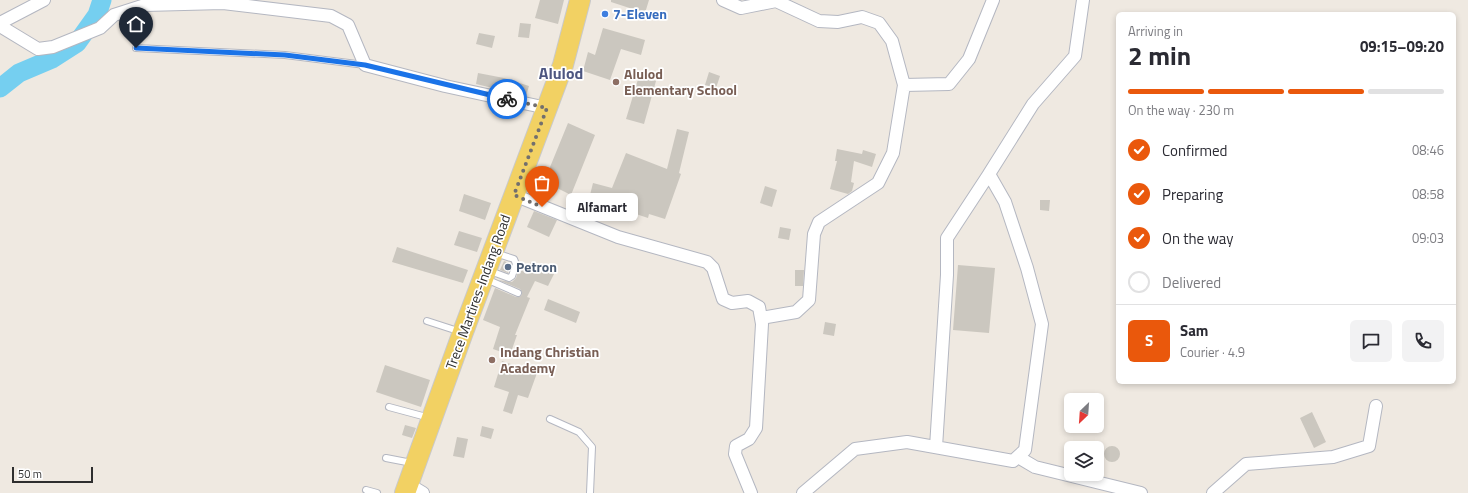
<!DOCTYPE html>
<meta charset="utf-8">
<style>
body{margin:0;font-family:"Titillium Web",sans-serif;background:#f2f2f3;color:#2b2b33;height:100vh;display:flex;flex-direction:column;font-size:15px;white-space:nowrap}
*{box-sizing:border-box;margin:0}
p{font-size:13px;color:#7c7c81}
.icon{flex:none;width:22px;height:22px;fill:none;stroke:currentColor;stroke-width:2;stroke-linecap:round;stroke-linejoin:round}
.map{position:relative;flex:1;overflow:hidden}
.panel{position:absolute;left:1116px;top:12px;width:340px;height:372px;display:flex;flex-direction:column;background:#fff;border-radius:6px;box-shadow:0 2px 6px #0003}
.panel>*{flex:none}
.needle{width:26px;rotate:205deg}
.tools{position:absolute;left:1064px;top:393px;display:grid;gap:8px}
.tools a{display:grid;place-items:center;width:40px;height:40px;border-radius:6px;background:#fff;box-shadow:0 2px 6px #0003;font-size:20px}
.scale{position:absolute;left:12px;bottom:10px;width:81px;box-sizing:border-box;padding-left:4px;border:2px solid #2e2e2e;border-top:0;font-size:11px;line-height:14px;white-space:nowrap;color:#2e2e2e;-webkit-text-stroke:3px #fff;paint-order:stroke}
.pin{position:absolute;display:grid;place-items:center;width:34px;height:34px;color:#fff;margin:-41px -17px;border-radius:50% 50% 50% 0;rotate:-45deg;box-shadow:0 0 4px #0007}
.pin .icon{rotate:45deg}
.courier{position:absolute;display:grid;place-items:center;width:40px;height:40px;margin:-20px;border:3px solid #1a73e8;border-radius:50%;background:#fff;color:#222;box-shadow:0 1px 5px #0007}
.bubble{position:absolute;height:28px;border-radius:6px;background:#fff;box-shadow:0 2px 6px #0003;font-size:13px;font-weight:700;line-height:28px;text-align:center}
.head em{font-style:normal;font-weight:700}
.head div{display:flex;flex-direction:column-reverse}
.head{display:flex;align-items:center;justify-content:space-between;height:68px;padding:0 12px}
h1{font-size:26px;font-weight:700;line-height:30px}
.bar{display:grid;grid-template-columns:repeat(4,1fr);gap:6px 4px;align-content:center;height:48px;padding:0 12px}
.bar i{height:5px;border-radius:3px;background:#e1e1e2}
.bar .on{background:#ea580c}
.bar p{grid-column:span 4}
.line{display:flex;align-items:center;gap:10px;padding:0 12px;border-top:1px solid #e1e1e2}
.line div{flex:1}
.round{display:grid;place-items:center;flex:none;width:42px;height:42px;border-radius:6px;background:#f2f2f3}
ol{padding:0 12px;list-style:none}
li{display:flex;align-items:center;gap:12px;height:44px}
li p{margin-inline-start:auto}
li .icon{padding:4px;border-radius:50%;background:#ea580c;color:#fff;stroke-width:4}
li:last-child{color:#7c7c81}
li i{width:22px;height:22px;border:2px solid #e1e1e2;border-radius:50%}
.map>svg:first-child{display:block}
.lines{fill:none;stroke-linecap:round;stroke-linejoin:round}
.river{stroke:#75cff0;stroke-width:19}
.building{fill:#cbc7bf}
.service-casing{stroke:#b4b7c1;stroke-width:8}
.minor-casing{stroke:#b4b7c1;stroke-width:14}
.primary-casing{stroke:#c9c9c9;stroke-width:22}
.service{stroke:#fff;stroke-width:6}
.minor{stroke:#fff;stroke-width:12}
.primary{stroke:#f2d163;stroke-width:20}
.done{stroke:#726f6d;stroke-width:4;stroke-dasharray:0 7.2}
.route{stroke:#1a73e8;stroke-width:5}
.shop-dot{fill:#3f7fe0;stroke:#fff;stroke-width:1.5}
.education-dot{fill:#8d6e63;stroke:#fff;stroke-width:1.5}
.service-dot{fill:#5c6f8a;stroke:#fff;stroke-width:1.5}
.labels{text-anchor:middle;stroke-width:3.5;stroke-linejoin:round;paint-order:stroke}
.shop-label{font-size:14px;font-weight:bold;fill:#366cbe;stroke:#fff;text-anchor:start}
.education-label{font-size:14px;font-weight:bold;fill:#785e54;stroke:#fff;text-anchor:start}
.service-label{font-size:14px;font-weight:bold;fill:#4e5e75;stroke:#fff;text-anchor:start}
.street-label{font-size:14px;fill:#2e2e2e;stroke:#fff}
.quarter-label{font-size:16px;font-weight:bold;fill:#4d5680;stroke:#fff}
</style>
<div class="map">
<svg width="1468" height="493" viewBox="0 0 1468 493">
<rect width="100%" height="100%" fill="#efe9e1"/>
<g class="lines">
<path class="river" d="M0,88L19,73L52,59L77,43L97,15L102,0"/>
</g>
<path class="building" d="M540,0H564L558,24L535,18Z
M611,0H649L645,13L611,2Z
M520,23L531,24L529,38L518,37Z
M603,28L645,40L641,55L621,49L610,80L583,71L588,52L595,55Z
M479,33L495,36L492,48L476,44Z
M709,72L720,76L716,88L705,85Z
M478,73L504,78L529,86L526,96L476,84Z
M639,76L656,81L644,124L626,119Z
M568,123L595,135L571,195L553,186L552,188L538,182L543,170L548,172Z
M677,129L689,132L679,173L681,174L665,219L649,214L648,218L621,209V207L589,199L593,183L612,188L626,153L667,169Z
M837,149L862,154L863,150L876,154L872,167L854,161L851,182L854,183L852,191L848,194L830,189L837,161H835Z
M765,186L777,190L772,207L760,203Z
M464,194L491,203L485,220L459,211Z
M1040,200H1050L1049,211L1040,210Z
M534,211L557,220L549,237L527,227Z
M780,227L791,229L789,240L778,238Z
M459,231L482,238L477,252L454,245Z
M397,247L468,270L463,283L392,262Z
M504,261L511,264L508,273L500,270Z
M531,262L556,270L548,286L535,281L527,297L530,298L515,335H517L510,355L493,349L500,327L483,320L495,288L516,297L521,296L522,292L520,289L498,280L512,282L516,278L520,265L528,268Z
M958,265L995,268L989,333L953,330Z
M795,270H804L803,286H795Z
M548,299L580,312L576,323L544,310Z
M825,322L836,324L834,336L823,334Z
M502,361L537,373L528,398L518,395L512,414L503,411L509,392L494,387Z
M385,365L430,380L421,407L376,392Z
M1312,412L1326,442L1314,448L1300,418Z
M405,425L416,428L412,438L402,435Z
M482,426L494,429L491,439L480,436Z
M457,437L468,439L464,458L453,456Z
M1104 454a8 8 0 1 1 16 0a8 8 0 1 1-16 0Z"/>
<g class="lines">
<g class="service-casing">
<path id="service" d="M136,48L285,55L365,65
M490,271L509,278L512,276L516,264L514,259L495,253
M486,279L518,293
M427,321L461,332
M389,407L430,418
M550,419L579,432L592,447L590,493
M386,458L412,463
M366,490L377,493"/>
</g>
<g class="minor-casing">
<path id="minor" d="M723,0L741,8L776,1L819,21L838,22L862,17L879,23L892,41L904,85L893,153L878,183L819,222L814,234L809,300L796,312L761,318
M0,23L44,0
M0,26L38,49L53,47L100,28L114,15L145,5L223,3L331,16L348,25L365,65L445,86L547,108
M904,85L949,84L969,59L993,0
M514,195L618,237L707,262L713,268L723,299L732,303L748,301L759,307L762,324L756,428L749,439L736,446L735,454L751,493
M936,447L947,275V238L989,174
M1018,457L1035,467L1141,493
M408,484L423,493
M803,493L855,449L907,442L1013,461L1025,450L1042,324L1027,268L1005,202L989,174L1033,104L1075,56L1083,0
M1213,493L1246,464L1333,457L1369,446L1376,406"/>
</g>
<g class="primary-casing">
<path id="primary" d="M405,493L463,332L563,65L580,0"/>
</g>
<use href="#service" class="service"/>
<use href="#minor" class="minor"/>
<use href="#primary" class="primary"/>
</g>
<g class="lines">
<path class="done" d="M507,99L547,108L514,195L542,207"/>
<path class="route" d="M136,48L285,55L365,65L507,99"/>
</g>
<circle class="shop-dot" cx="605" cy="14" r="4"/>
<g class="education-dot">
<circle cx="616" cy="82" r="4"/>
<circle cx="492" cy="360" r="4"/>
</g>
<circle class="service-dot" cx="508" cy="267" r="4"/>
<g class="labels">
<g class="shop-label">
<text x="613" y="19">7-Eleven</text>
</g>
<g class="education-label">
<text x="624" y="79">Alulod<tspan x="624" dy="16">Elementary School</tspan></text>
<text x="500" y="357">Indang Christian<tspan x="500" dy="16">Academy</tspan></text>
</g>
<g class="service-label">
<text x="516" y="272">Petron</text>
</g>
<g class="street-label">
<text transform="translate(478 292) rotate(-70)" y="5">Trece Martires-Indang Road</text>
</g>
<g class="quarter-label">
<text x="561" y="79">Alulod</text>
</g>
</g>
</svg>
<div class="tools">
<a><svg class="needle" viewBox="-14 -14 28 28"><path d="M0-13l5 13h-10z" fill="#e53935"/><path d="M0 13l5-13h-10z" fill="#7c7c81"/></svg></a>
<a><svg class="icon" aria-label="layers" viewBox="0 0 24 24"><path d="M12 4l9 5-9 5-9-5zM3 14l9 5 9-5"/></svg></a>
</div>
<div class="scale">50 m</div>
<div class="pin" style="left:542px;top:207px;background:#ea580c"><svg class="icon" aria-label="bag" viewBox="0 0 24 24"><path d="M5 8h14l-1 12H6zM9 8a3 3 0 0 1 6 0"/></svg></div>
<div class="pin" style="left:136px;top:48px;background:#1f2937"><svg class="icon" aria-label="home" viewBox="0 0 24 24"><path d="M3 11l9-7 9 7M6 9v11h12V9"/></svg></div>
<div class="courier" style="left:507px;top:99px"><svg class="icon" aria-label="bike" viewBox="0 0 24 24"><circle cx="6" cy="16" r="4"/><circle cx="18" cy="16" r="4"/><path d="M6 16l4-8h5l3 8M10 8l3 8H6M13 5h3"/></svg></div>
<div class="bubble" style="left:566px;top:193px;width:72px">Alfamart</div>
<section class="panel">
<div class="head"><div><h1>2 min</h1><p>Arriving in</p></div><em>09:15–09:20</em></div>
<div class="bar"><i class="on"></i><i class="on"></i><i class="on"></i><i></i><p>On the way · 230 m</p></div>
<ol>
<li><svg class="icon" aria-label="check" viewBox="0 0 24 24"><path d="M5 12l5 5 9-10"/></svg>Confirmed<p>08:46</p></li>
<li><svg class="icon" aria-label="check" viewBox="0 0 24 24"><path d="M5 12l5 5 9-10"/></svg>Preparing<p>08:58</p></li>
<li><svg class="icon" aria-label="check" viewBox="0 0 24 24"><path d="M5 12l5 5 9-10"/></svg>On the way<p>09:03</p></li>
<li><i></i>Delivered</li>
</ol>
<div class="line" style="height:72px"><b class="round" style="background:#ea580c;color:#fff">S</b><div><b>Sam</b><p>Courier · 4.9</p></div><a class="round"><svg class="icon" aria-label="chat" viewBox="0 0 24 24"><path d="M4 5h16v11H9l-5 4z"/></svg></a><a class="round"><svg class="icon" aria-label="phone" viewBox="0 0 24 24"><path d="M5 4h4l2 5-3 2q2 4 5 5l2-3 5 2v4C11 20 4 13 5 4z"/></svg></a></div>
</section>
</div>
